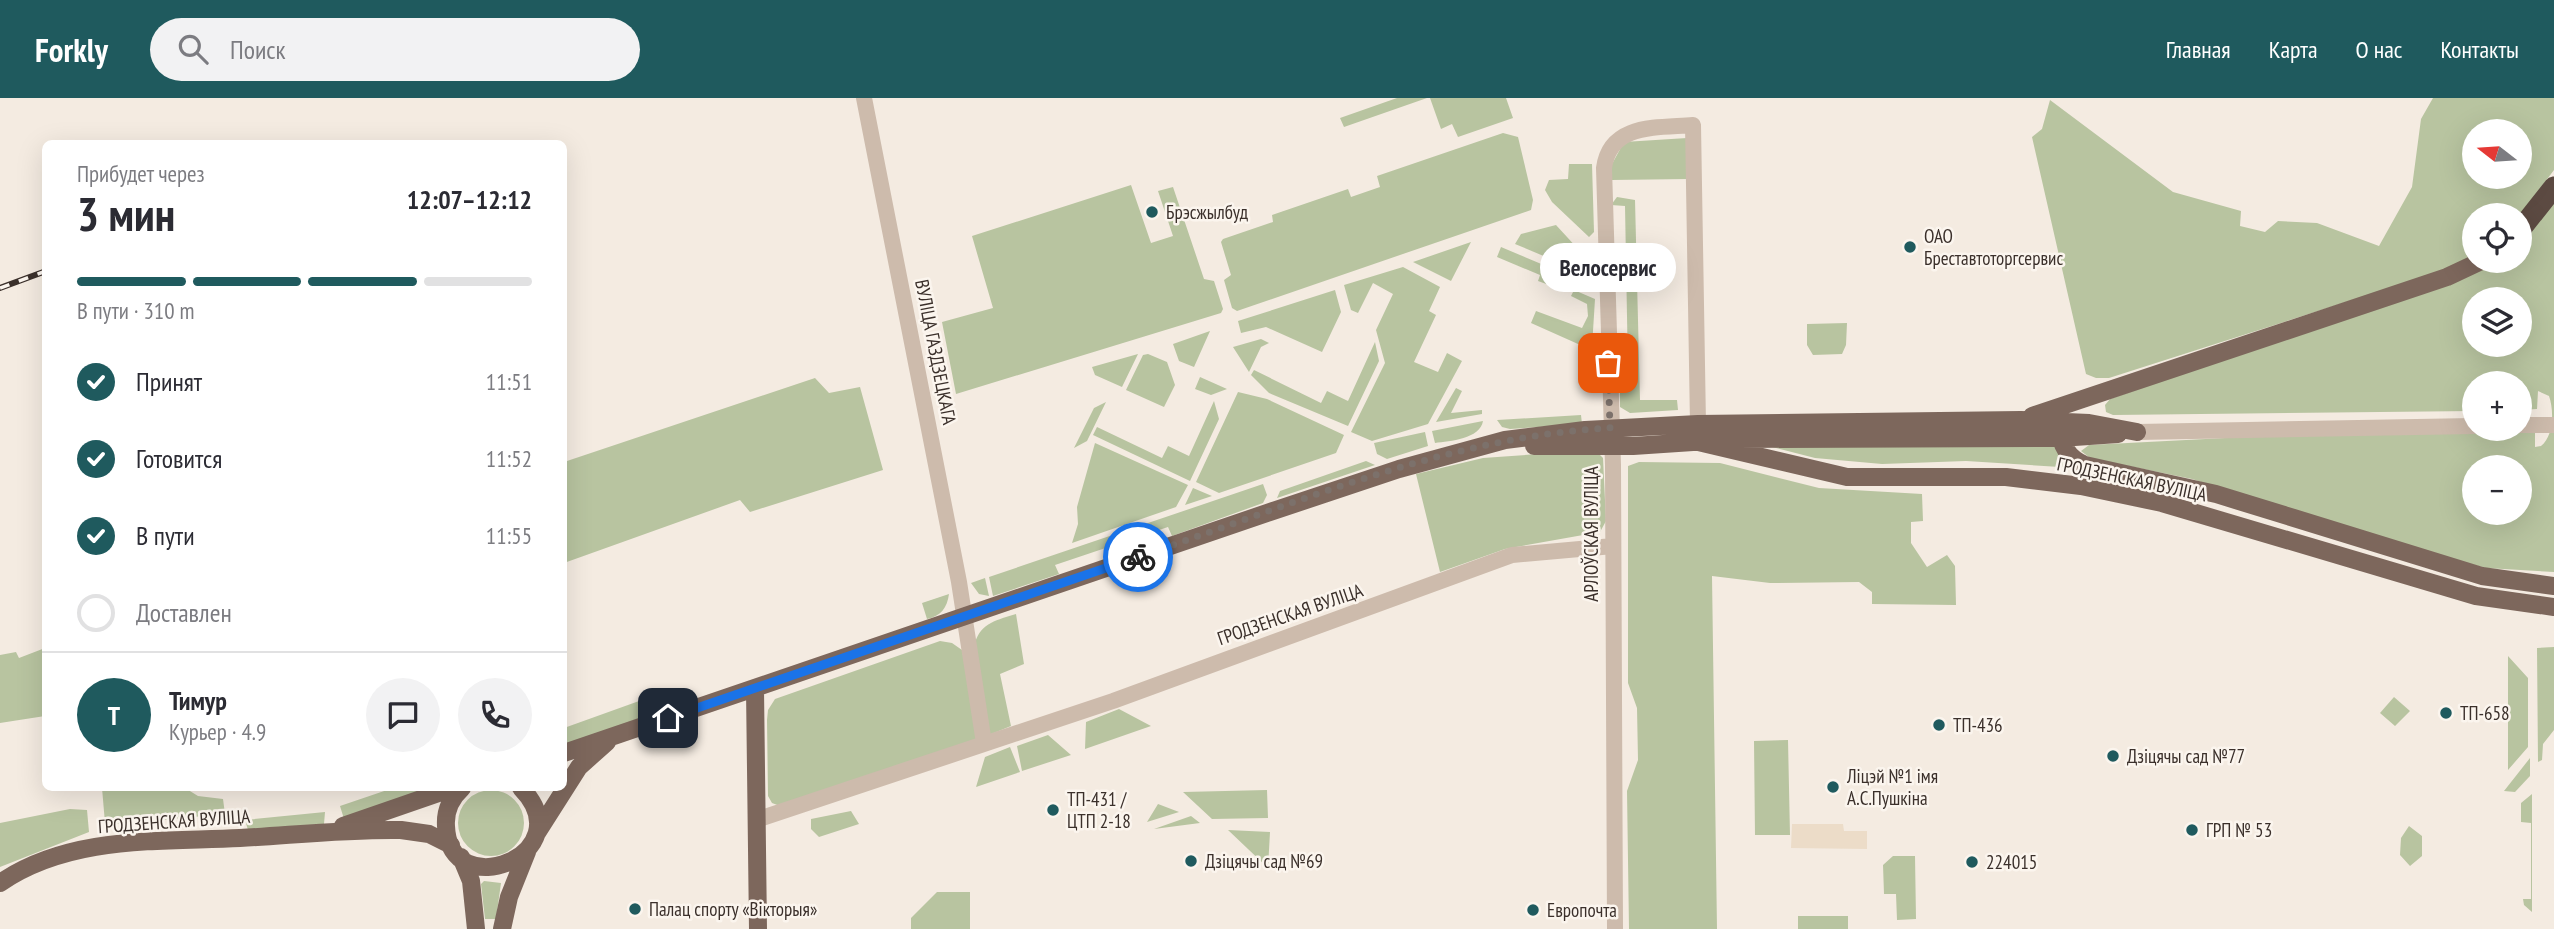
<!DOCTYPE html>
<html lang="ru">
<meta charset="utf-8">
<style>
body{margin:0;font-family:"PT Sans Narrow",sans-serif;background:#f2f2f3;color:#2b2b33;height:100vh;display:flex;flex-direction:column;font-size:26px;white-space:nowrap}
*{box-sizing:border-box;margin:0}
p{font-size:23px;color:#7c7c81}
.icon{flex:none;width:38px;height:38px;fill:none;stroke:currentColor;stroke-width:2;stroke-linecap:round;stroke-linejoin:round}
.map{position:relative;flex:1;overflow:hidden}
.sheet{position:absolute;left:42px;top:42px;width:525px;height:651px;display:flex;flex-direction:column;background:#fff;border-radius:10px;box-shadow:0 7px 28px #0002}
.sheet>*{flex:none}
.needle{width:46px;rotate:287deg}
.buttons{position:absolute;left:2462px;top:21px;display:grid;gap:14px}
.buttons a{display:grid;place-items:center;width:70px;height:70px;border-radius:50%;background:#fff;box-shadow:0 7px 28px #0002;font-size:35px}
.pin{position:absolute;display:grid;place-items:center;width:60px;height:60px;color:#fff;margin:-30px;border-radius:14px;box-shadow:0 4px 10px #0006}
.courier{position:absolute;display:grid;place-items:center;width:70px;height:70px;margin:-35px;border:5px solid #1a73e8;border-radius:50%;background:#fff;color:#222;box-shadow:0 2px 9px #0007}
.bubble{position:absolute;height:49px;border-radius:24px;background:#fff;box-shadow:0 7px 28px #0002;font-size:23px;font-weight:700;line-height:49px;text-align:center}
.overview em{font-style:normal;font-weight:700}
.overview div{display:flex;flex-direction:column-reverse}
.overview{display:flex;align-items:center;justify-content:space-between;height:119px;padding:0 35px}
h1{font-size:46px;font-weight:700;line-height:52px}
.bar{display:grid;grid-template-columns:repeat(4,1fr);gap:10px 7px;align-content:center;height:84px;padding:0 35px}
.bar i{height:9px;border-radius:5px;background:#e1e1e2}
.bar .on{background:#1f5a5e}
.bar p{grid-column:span 4}
.line{display:flex;align-items:center;gap:18px;padding:0 35px;border-top:2px solid #e1e1e2}
.line div{flex:1}
.round{display:grid;place-items:center;flex:none;width:74px;height:74px;border-radius:37px;background:#f2f2f3}
ol{padding:0 35px;list-style:none}
li{display:flex;align-items:center;gap:21px;height:77px}
li p{margin-inline-start:auto}
li .icon{padding:7px;border-radius:50%;background:#1f5a5e;color:#fff;stroke-width:4}
li:last-child{color:#7c7c81}
li i{width:38px;height:38px;border:4px solid #e1e1e2;border-radius:50%}
header{display:flex;align-items:center;gap:42px;box-sizing:border-box;height:98px;padding:0 35px;background:#1f5a5e;color:#fff}
header strong{font-size:33px}
nav{display:flex;gap:38px;margin-inline-start:auto;font-size:24px}
.search{width:490px;height:63px;background:#f2f2f3;display:flex;align-items:center;gap:18px;box-sizing:border-box;padding:0 24px;border-radius:38px;color:#7c7c81;font-size:26px}
.map>svg:first-child{display:block}
.green{fill:#b8c4a0;fill-rule:evenodd}
.plaza{fill:#ecdcc8}
.lines{fill:none;stroke-linecap:round;stroke-linejoin:round}
.minor{stroke:#cdbbac;stroke-width:16}
.major{stroke:#7d675c;stroke-width:18}
.highway{stroke:#5c4a42;stroke-width:21}
.rail-casing{stroke:#3b302b;stroke-width:6}
.rail{stroke:#fbf5ee;stroke-width:3.5;stroke-dasharray:10;stroke-linecap:butt}
.done{stroke:#7c716b;stroke-width:7;stroke-dasharray:0 12.6}
.route{stroke:#1a73e8;stroke-width:9}
.poi-dot{fill:#1f5a5e;stroke:#fbf5ee;stroke-width:2.5}
.labels{text-anchor:middle;stroke-width:5;stroke-linejoin:round;paint-order:stroke}
.poi-label{font-size:19px;fill:#3b302b;stroke:#fbf5ee;text-anchor:start}
.street-label{font-size:19px;fill:#3b302b;stroke:#fbf5ee}
</style>
<header>
<strong>Forkly</strong>
<div class="search"><svg class="icon" aria-label="search" viewBox="0 0 24 24"><circle cx="10" cy="10" r="6"/><path d="M15 15l6 6"/></svg>Поиск</div>
<nav><a>Главная</a><a>Карта</a><a>О нас</a><a>Контакты</a></nav>
</header>
<div class="map">
<svg width="2554" height="831" viewBox="0 0 2554 831">
<rect width="100%" height="100%" fill="#f4ebe1"/>
<path class="green" d="M1397,0H1427L1344,29L1340,20Z
M1430,0H1506L1513,20L1458,39L1452,26L1441,31Z
M2433,0H2554V72L2520,117H2474V158L2443,173L2109,280H2096L2086,276L2032,39L2042,31L2050,2L2173,94L2241,113L2240,128L2265,134L2278,123L2317,125L2379,148L2412,89L2421,21ZM2474,33H2520V79H2474Z
M1503,35L1518,39L1533,102L1531,112L1237,213L1232,210L1224,182L1231,177L1221,144L1223,141L1273,124L1272,117L1348,91L1351,99L1380,89L1377,78Z
M1687,40L1688,81L1611,82L1612,66L1624,44Z
M1569,66H1592L1594,134L1589,139L1552,104L1545,92L1549,82L1568,81Z
M1131,87L1151,145L1173,138L1158,93L1173,89L1204,181L1214,183L1223,211L1221,215L956,296L942,224L993,210L972,138Z
M1617,99L1635,102L1640,302H1677L1678,312L1630,315L1620,309V278L1628,273L1625,108L1611,107Z
M2554,99V474L2486,470L2405,449L2192,381L2090,360L2081,353L2089,347L2320,335L2535,332V349L2541,348C2554,338 2554,312 2549,298L2538,293L2537,311L2520,312V285H2474V313L2113,317L2106,314L2105,307L2110,301L2476,173L2493,163H2520V141ZM2474,201H2520V247H2474ZM2474,369H2520V415H2474Z
M1556,127L1590,164L1596,180L1515,146L1521,136Z
M1471,144L1451,183L1413,164Z
M1501,149L1558,173L1549,187L1538,183L1540,177L1497,159Z
M1403,169L1440,189L1429,213L1436,217L1414,264L1438,274L1447,255L1462,263L1428,326L1372,343L1351,334L1385,265L1376,232L1393,196L1373,185L1358,215L1351,212L1344,187Z
M1335,192L1341,214L1322,254L1266,229L1241,235L1238,223Z
M1574,192L1595,201L1592,249L1587,250L1531,225L1536,213L1582,230L1588,218L1587,206L1571,198Z
M1847,225L1846,247L1842,256L1813,257L1807,247V226Z
M1210,233L1194,269L1179,263L1173,246Z
M1261,241L1269,245L1261,249L1249,274L1233,249Z
M1375,244L1379,263L1348,328L1269,295L1251,277L1254,272L1321,305L1327,293L1348,303Z
M1138,256L1122,289L1095,277L1092,269Z
M1148,256L1167,264L1175,287L1164,309L1126,292L1143,257Z
M1200,279L1227,291L1211,297L1195,291Z
M815,280L829,295L860,289L883,372L750,414L740,402L564,465V364Z
M1456,290L1462,293L1451,315L1482,312V316L1436,324Z
M1238,294L1267,301L1344,337L1336,355L1219,395L1196,384Z
M1214,303L1219,321L1190,383L1093,337L1097,329L1162,360L1168,348L1189,358Z
M1106,304L1087,343L1074,350L1094,310Z
M1581,317L1582,326L1510,331L1502,329L1497,322Z
M1483,323C1480,341 1450,343 1435,345L1432,333Z
M1425,334L1428,348L1387,361L1377,356L1374,345Z
M1741,341L2052,342L2063,363L2069,367L2165,391L2060,369L1966,363L1882,366L1815,360Z
M1095,345L1188,387L1176,409L1072,445L1078,426L1077,409Z
M1595,352L1603,360L1606,423L1600,434L1505,451L1440,474L1416,376L1483,360Z
M1366,363L1375,367L1277,400L1280,393Z
M1639,364L1720,365L1819,390L1922,396L1923,423L1911,424V445L1927,469L1947,457L1955,468L1956,507L1872,506V494L1859,484L1770,485L1712,478L1717,831H1629L1627,693L1638,662L1637,610L1628,585V368Z
M1263,386L1267,397L1263,405L1172,438L1168,429L1055,467L1059,476L993,498L989,479Z
M1193,390L1212,398L1185,407Z
M985,480L989,498L979,496L971,485Z
M949,496C947,510 941,518 927,521L922,505Z
M1016,516L1024,566L1000,576L1011,628L989,637L975,545C981,524 998,522 1016,516Z
M940,543L952,545L962,552L978,641L780,708L772,705L768,698L767,622L768,612L775,601Z
M2554,549V632L2543,646L2542,662L2538,664L2537,550Z
M45,550V618L0,625V557L16,554L19,560Z
M2508,558L2528,580V649L2508,672Z
M653,598L658,614L564,647V630Z
M2394,599L2410,613L2395,628L2380,615Z
M1119,611L1151,628L1085,651L1086,624Z
M1048,637L1071,657L1022,673L1017,648Z
M1788,642L1790,737H1755L1754,643Z
M1010,649L1020,674L976,689L985,659Z
M2530,660V678L2515,694L2504,693Z
M102,690H185L198,698L223,701L225,716L108,727L105,725Z
M393,690H439L344,721L340,708Z
M1267,692L1268,720L1212,721L1183,694Z
M458 725a33 33 0 1 1 66 0a33 33 0 1 1-66 0Z
M2532,696V814L2524,807L2523,801H2531V725L2521,724V705Z
M1158,706L1179,714L1147,724Z
M70,711L87,712L89,734L0,769V725Z
M851,713L859,726L819,739L811,731V721Z
M325,714L324,726L248,732L245,722Z
M1191,718L1200,725L1154,731Z
M2409,728L2422,738V758L2410,768L2400,757L2401,740Z
M1228,732L1270,734L1268,770Z
M1893,758H1915L1916,821L1897,822L1896,796H1884L1883,767Z
M484,783L501,785L496,821H485L481,786Z
M937,794H970V831H911V820Z
M1798,818H1848V831H1798Z"/>
<path class="plaza" d="M1792,726H1843L1844,733H1867V751L1791,750Z"/>
<g class="lines">
<path class="minor" d="M864,0L959,484L984,645
M2520,327H2554
M2137,334L2474,328
M756,722L1113,603L1512,457L1613,448
M1615,831L1613,367L1604,70C1610,25 1657,30 1693,27L1698,326"/>
<path class="major" d="M2032,318L2447,179L2481,163
M2060,329C2060,347 2068,360 2085,367L2216,396L2482,478L2554,488
M1694,343L1847,379H2006L2081,388L2162,405L2476,498L2554,509
M1534,348H1633L1738,341L2060,340L2118,336
M755,591L758,831
M564,655L1267,415L1399,371L1505,342L1585,332L1698,326L2021,322L2089,325L2137,334
M462,690C451,700 445,713 446,728C449,809 585,756 521,690
M343,728L453,690
M537,735L579,669L607,644
M461,759L471,783L476,831
M0,785C70,737 160,744 240,740C294,737 348,731 401,732L429,736L451,747
M502,831L509,799L527,754"/>
<path class="highway" d="M2520,132L2554,89"/>
<g class="rail-casing">
<path id="rail" d="M0,190L46,173"/>
</g>
<use href="#rail" class="rail"/>
</g>
<g class="lines">
<path class="done" d="M1138,459C1290,408 1449,338 1610,330L1608,265"/>
<path class="route" d="M668,620L1138,459"/>
</g>
<g class="poi-dot">
<circle cx="1152" cy="114" r="7"/>
<circle cx="1910" cy="149" r="7"/>
<circle cx="2446" cy="615" r="7"/>
<circle cx="1939" cy="627" r="7"/>
<circle cx="2113" cy="658" r="7"/>
<circle cx="1833" cy="689" r="7"/>
<circle cx="1053" cy="712" r="7"/>
<circle cx="2192" cy="732" r="7"/>
<circle cx="1191" cy="763" r="7"/>
<circle cx="1972" cy="764" r="7"/>
<circle cx="635" cy="811" r="7"/>
<circle cx="1533" cy="812" r="7"/>
</g>
<g class="labels">
<g class="poi-label">
<text x="1166" y="121">Брэсжылбуд</text>
<text x="1924" y="145">ОАО<tspan x="1924" dy="22">Бреставтоторгсервис</tspan></text>
<text x="2460" y="622">ТП-658</text>
<text x="1953" y="634">ТП-436</text>
<text x="2127" y="665">Дзіцячы сад №77</text>
<text x="1847" y="685">Ліцэй №1 імя<tspan x="1847" dy="22">А.С.Пушкіна</tspan></text>
<text x="1067" y="708">ТП-431 /<tspan x="1067" dy="22">ЦТП 2-18</tspan></text>
<text x="2206" y="739">ГРП № 53</text>
<text x="1205" y="770">Дзіцячы сад №69</text>
<text x="1986" y="771">224015</text>
<text x="649" y="818">Палац спорту «Вікторыя»</text>
<text x="1547" y="819">Европочта</text>
</g>
<g class="street-label">
<text transform="translate(936 254) rotate(79)" y="7">ВУЛІЦА ГАЗДЗЕЦКАГА</text>
<text transform="translate(2132 381) rotate(12)" y="7">ГРОДЗЕНСКАЯ ВУЛІЦА</text>
<text transform="translate(1591 436) rotate(-90)" y="7">АРЛОЎСКАЯ ВУЛІЦА</text>
<text transform="translate(1290 516) rotate(-19)" y="7">ГРОДЗЕНСКАЯ ВУЛІЦА</text>
<text transform="translate(174 723) rotate(-4)" y="7">ГРОДЗЕНСКАЯ ВУЛІЦА</text>
</g>
</g>
</svg>
<div class="buttons">
<a><svg class="needle" viewBox="-14 -14 28 28"><path d="M0-13l5 13h-10z" fill="#e53935"/><path d="M0 13l5-13h-10z" fill="#7c7c81"/></svg></a>
<a><svg class="icon" aria-label="locate" viewBox="0 0 24 24"><circle cx="12" cy="12" r="6"/><path d="M12 2v4M12 18v4M2 12h4M18 12h4"/></svg></a>
<a><svg class="icon" aria-label="layers" viewBox="0 0 24 24"><path d="M12 4l9 5-9 5-9-5zM3 14l9 5 9-5"/></svg></a>
<a>+</a>
<a>−</a>
</div>
<div class="pin" style="left:1608px;top:265px;background:#ea580c"><svg class="icon" aria-label="bag" viewBox="0 0 24 24"><path d="M5 8h14l-1 12H6zM9 8a3 3 0 0 1 6 0"/></svg></div>
<div class="pin" style="left:668px;top:620px;background:#1f2937"><svg class="icon" aria-label="home" viewBox="0 0 24 24"><path d="M3 11l9-7 9 7M6 9v11h12V9"/></svg></div>
<div class="courier" style="left:1138px;top:459px"><svg class="icon" aria-label="bike" viewBox="0 0 24 24"><circle cx="6" cy="16" r="4"/><circle cx="18" cy="16" r="4"/><path d="M6 16l4-8h5l3 8M10 8l3 8H6M13 5h3"/></svg></div>
<div class="bubble" style="left:1540px;top:145px;width:136px">Велосервис</div>
<section class="sheet">
<div class="overview"><div><h1>3 мин</h1><p>Прибудет через</p></div><em>12:07–12:12</em></div>
<div class="bar"><i class="on"></i><i class="on"></i><i class="on"></i><i></i><p>В пути · 310 m</p></div>
<ol>
<li><svg class="icon" aria-label="check" viewBox="0 0 24 24"><path d="M5 12l5 5 9-10"/></svg>Принят<p>11:51</p></li>
<li><svg class="icon" aria-label="check" viewBox="0 0 24 24"><path d="M5 12l5 5 9-10"/></svg>Готовится<p>11:52</p></li>
<li><svg class="icon" aria-label="check" viewBox="0 0 24 24"><path d="M5 12l5 5 9-10"/></svg>В пути<p>11:55</p></li>
<li><i></i>Доставлен</li>
</ol>
<div class="line" style="height:126px"><b class="round" style="background:#1f5a5e;color:#fff">Т</b><div><b>Тимур</b><p>Курьер · 4.9</p></div><a class="round"><svg class="icon" aria-label="chat" viewBox="0 0 24 24"><path d="M4 5h16v11H9l-5 4z"/></svg></a><a class="round"><svg class="icon" aria-label="phone" viewBox="0 0 24 24"><path d="M5 4h4l2 5-3 2q2 4 5 5l2-3 5 2v4C11 20 4 13 5 4z"/></svg></a></div>
</section>
</div>
